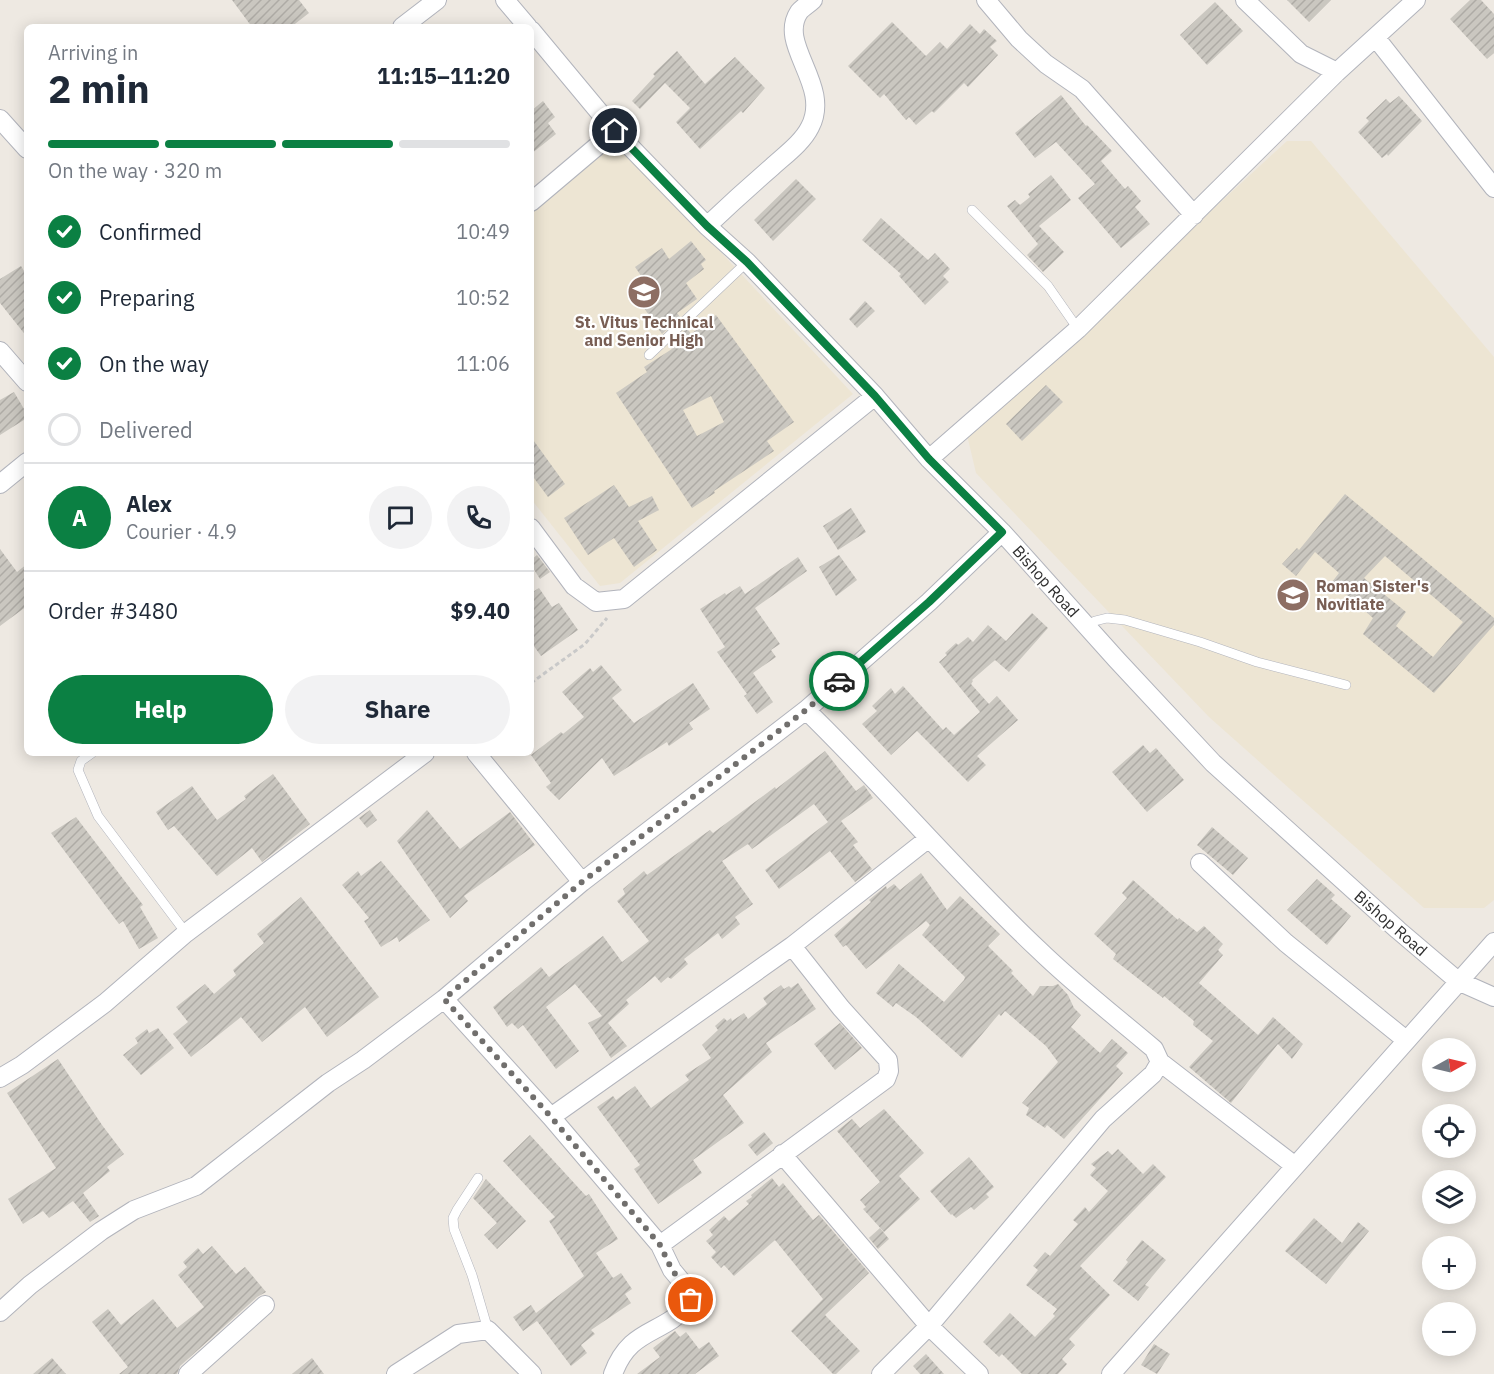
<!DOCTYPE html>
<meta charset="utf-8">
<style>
body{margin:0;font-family:"IBM Plex Sans",sans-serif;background:#f2f2f3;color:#1f2937;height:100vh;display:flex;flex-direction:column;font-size:22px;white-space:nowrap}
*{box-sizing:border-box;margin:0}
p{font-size:20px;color:#747a83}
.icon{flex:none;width:33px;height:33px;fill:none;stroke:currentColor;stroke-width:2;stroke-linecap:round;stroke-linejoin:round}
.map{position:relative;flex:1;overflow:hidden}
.details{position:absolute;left:24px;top:24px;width:510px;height:732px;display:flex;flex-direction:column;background:#fff;border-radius:9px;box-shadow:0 3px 15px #0003}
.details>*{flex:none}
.needle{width:39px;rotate:82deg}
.fabs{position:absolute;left:1422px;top:1038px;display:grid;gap:12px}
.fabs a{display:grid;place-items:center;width:54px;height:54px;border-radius:50%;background:#fff;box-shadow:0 3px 15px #0003;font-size:30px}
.pin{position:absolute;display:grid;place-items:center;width:51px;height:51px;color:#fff;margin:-26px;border:3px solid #fff;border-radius:50%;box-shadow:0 2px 6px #0007}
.courier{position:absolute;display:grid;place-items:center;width:60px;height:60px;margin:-30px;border:4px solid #0b8043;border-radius:50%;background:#fff;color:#222;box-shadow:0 2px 8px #0007}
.headline em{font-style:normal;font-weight:700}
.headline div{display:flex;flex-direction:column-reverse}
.headline{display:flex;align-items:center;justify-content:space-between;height:102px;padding:0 24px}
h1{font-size:39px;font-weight:700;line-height:45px}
.bar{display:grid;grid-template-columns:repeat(4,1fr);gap:9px 6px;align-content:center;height:72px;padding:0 24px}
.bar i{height:8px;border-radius:4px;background:#e0e1e3}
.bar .selected{background:#0b8043}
.bar p{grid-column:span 4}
.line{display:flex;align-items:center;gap:15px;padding:0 24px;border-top:2px solid #e0e1e3}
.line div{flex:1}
.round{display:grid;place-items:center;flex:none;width:63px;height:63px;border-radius:32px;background:#f2f2f3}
ol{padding:0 24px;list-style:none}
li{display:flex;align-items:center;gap:18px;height:66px}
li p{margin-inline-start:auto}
li .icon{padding:6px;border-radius:50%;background:#0b8043;color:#fff;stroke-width:4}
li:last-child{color:#747a83}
li i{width:33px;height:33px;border:3px solid #e0e1e3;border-radius:50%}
.button{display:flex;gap:12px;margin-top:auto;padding:12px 24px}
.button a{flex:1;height:69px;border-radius:36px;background:#0b8043;color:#fff;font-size:24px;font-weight:700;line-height:69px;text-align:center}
.button a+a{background:#f2f2f3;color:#1f2937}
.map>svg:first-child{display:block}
.education{fill:#ede5d3}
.building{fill:url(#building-hatch);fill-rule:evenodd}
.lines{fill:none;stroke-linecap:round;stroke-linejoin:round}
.service-casing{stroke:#b2b4bc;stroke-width:10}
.minor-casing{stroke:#b2b4bc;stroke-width:20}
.path{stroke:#c9c9c9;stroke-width:3;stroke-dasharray:4.5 3;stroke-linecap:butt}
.service{stroke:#fff;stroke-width:9}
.minor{stroke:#fff;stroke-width:18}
.done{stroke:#716f6d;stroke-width:6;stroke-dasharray:0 10.8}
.route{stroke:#0b8043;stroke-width:8}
.labels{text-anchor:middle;stroke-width:4.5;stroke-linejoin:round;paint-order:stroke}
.education-label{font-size:16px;font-weight:bold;fill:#785e54;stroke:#fff}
.street-label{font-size:16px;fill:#2e2e2e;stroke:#fff}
</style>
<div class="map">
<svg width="1494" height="1374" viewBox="0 0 1494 1374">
<defs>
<pattern id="building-hatch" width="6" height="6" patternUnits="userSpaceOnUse" patternTransform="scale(1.5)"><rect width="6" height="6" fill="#cac7c0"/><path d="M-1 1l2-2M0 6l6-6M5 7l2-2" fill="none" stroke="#aeaba5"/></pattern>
</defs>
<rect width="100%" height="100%" fill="#eee9e2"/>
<path class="education" d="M605,128L853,394L620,583L600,586L531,499V189Z
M1287,141H1311L1494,357V900L1484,908H1424L1209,717L976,473L967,435Z"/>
<path class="building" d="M232,0H299L309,13L291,27H252Z
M1287,0H1331L1309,22Z
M1470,0H1481L1494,14V53L1487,59L1450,19Z
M1215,2L1243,31L1207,65L1180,35Z
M892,22L926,56L940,42L947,49L970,24L980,34L984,29L997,41L990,47L998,55L968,87L964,83L934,113L932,111L916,125L909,117L906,120L884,94L880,98L848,66Z
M677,51L705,84L735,57L765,88L743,113L741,111L700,149L676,122L690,108L665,83L640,109L632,101L655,76L653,74Z
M1061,95L1086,126L1087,125L1112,151L1101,161L1125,189L1128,186L1141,201L1135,207L1150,224L1121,248L1078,198L1095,184L1056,142L1035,158L1015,133Z
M1399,96L1422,121L1388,156L1387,154L1382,158L1358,132L1369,121L1366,118L1386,99L1390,103Z
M543,101L555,117L548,123L556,134L531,154V111Z
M1051,175L1071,200L1039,226L1064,252L1043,272L1027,255L1038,244L1007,206L1015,200L1020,205L1030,197L1028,194Z
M796,179L816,199L773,241L754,220Z
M881,218L928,260L935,253L950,269L943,276L949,282L925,305L899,276L901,274L862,240Z
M691,241L706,260L701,264L704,269L686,283L697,299L677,313L680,317L662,334L637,298L650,289L635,267L662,248L669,259Z
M21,266L27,276V337L0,303V279Z
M865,301L875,311L857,328L849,319Z
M716,315L794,422L767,441L774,451L714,491L715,493L692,508L616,393L647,372L644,367L672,349L669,345L687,328L691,334ZM711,396L724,422L697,436L683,410Z
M1046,385L1063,402L1022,441L1006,424Z
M14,392L27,414V418L0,435V400Z
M531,437L565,484L548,497L531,474Z
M614,485L629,507L652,496L659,510L638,521L657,550L634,567L614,538L588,555L564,518Z
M1345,494L1494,618V625L1434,693L1363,634L1373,618L1332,582L1339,573L1315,552L1296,576L1282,564L1297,548L1299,550ZM1385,556L1463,622L1433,657L1396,626L1406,612L1364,578Z
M851,508L866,532L838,550L823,526Z
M0,549L17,572L27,564V606L0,626Z
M537,555L550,572L540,579L531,565V560Z
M839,555L857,580L836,596L819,567Z
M798,557L807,571L755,608L780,644L771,650L776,657L753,673L773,702L757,714L744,696L747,694L717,652L725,647L700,609L725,593L726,595L740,586L745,594Z
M539,588L552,607L559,603L578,630L541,656L531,642V593Z
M1032,613L1048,628L1009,672L995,660L972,680L973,681L971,684L989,704L997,696L1018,720L977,756L986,765L968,782L917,731L891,755L862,724L877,711L872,706L891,688L895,694L903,686L943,730L946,727L954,735L980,712L939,662L947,655L945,653L956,643L958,645L968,637L973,642L988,625L1006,641Z
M601,665L622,690L612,698L634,723L693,683L710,709L689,723L693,729L669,746L667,742L614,776L602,758L559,800L546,787L551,783L531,755L561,732L563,734L584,717L562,692L590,668L593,672Z
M1143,745L1150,753L1156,748L1184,780L1147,812L1112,772Z
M825,751L856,791L864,785L873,798L841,821L858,842L853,845L872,869L855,882L830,851L779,889L765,870L828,822L814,804L752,849L748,844L722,861L753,904L735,917L740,924L722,939L718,933L684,959L688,964L671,979L668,977L661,983L655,976L626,1000L629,1004L608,1023L627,1046L611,1058L588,1023L602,1016L575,984L546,1007L579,1051L556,1069L523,1025L518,1029L512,1023L507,1027L493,1007L541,967L549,977L603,936L622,962L649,941L617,901L625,894L623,889L644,871L647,875L710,830L713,833L775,787L776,789Z
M273,774L310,824L262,862L252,848L217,876L174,826L168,830L156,812L192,786L217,820L246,799L244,796Z
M370,810L377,820L367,828L359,818Z
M427,810L460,849L510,812L535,845L464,896L468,901L450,918L397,841Z
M76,817L143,905L140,907L158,938L139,949L123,921L119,924L51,833Z
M1212,827L1248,858L1233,875L1197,845Z
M381,861L430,920L399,942L397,937L381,947L364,921L369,918L342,885L358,871L361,876Z
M921,873L947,910L960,896L1000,934L988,946L1013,971L1011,973L1033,996L1040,986H1053L1058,984L1068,995L1074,1008L1081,1015L1071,1027L1100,1053L1112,1039L1128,1053L1116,1066L1123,1073L1064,1139L1047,1125L1045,1128L1026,1115L1029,1108L1022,1103L1058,1062L1046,1046L1005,1011L1001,1016L999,1014L962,1058L916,1017L896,1003L893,1007L876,993L899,964L944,1002L964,980L965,977L922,935L930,925L926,921L866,969L846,945L843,947L834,935L871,902L869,900L886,886L887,889L894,884L900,890Z
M1317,879L1335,895L1331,899L1351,916L1327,945L1287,910Z
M1133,880L1178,920L1179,918L1197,932L1204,926L1223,944L1218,950L1223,955L1199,983L1258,1035L1273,1017L1303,1044L1292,1059L1278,1044L1231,1103L1189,1067L1213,1041L1193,1025L1194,1021L1164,996L1163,998L1113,959L1116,954L1094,934L1127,898L1122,893Z
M301,897L379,997L327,1037L305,1007L262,1042L241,1017L191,1057L173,1034L188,1022L176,1007L205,984L214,994L236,975L233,970L264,943L257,934Z
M798,983L816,1009L766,1043L772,1052L723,1095L744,1123L693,1160L702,1173L658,1204L634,1169L640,1165L597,1107L613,1096L616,1100L635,1086L651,1108L689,1080L685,1075L711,1058L702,1045L718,1030L715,1026L724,1018L727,1021L731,1018L732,1021L744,1013L748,1019L767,1004L763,998L781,985L784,989L789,986L791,988Z
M840,1023L862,1048L835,1070L814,1044Z
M158,1028L174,1048L141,1075L123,1055L138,1043L135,1038L147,1029L149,1033Z
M58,1059L102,1125L124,1154L107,1167L110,1171L83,1193L99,1216L90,1222L73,1201L49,1218L43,1211L23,1224L8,1199L56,1168L7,1093Z
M884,1109L924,1153L899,1176L920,1199L884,1232L863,1209L866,1207L860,1200L880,1182L837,1131L852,1119L860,1128Z
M764,1132L773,1143L757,1156L748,1145Z
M530,1135L586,1196L589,1194L618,1239L596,1253L613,1278L621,1273L632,1289L625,1294L631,1303L591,1330L595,1334L581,1345L587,1353L571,1366L537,1321L523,1331L513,1317L531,1305L536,1313L584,1276L549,1221L555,1217L503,1161Z
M1118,1149L1143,1174L1153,1164L1166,1177L1080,1266L1110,1295L1069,1339L1075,1345L1062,1359L1067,1364L1058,1374H1022L1002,1354L999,1357L983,1342L1010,1313L1035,1337L1055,1316L1053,1314L1057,1309L1026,1285L1038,1270L1033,1266L1045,1252L1050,1256L1078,1224L1073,1220L1085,1207L1089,1212L1108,1191L1090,1175L1096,1168L1091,1164L1108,1151L1112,1155Z
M969,1157L994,1187L986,1194L989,1197L974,1210L971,1207L956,1218L952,1214L951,1215L930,1191Z
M772,1178L779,1187L783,1183L813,1220L819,1215L869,1273L825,1315L860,1351L836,1374H833L791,1331L823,1299L775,1240L734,1276L724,1265L721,1268L711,1257L716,1252L706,1241L713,1235L709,1230L724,1216L729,1221L749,1204L746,1201L752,1197L751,1195Z
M486,1179L526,1221L497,1249L484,1235L497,1223L473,1198Z
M1314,1218L1342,1243L1358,1222L1369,1231L1326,1284L1285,1251Z
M880,1228L889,1239L878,1249L869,1238Z
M1142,1240L1166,1260L1145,1285L1149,1287L1138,1301L1113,1281L1128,1262L1126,1260Z
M212,1246L236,1274L245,1267L266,1292L257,1297L180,1366L177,1374H119L128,1367L92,1322L108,1309L121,1325L153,1299L177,1328L204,1307L178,1275L187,1267L183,1262L198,1248L203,1254Z
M675,1331L680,1337L686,1332L699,1349L709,1342L719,1356L695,1374H637L660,1357L653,1348Z
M1154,1344L1170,1354L1157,1374L1141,1365Z
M926,1354L944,1374H920L913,1366Z
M52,1358L66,1374H33Z
M312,1358L324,1374H292Z"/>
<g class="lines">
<g class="service-casing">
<path id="service" d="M972,210L1048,286L1078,329
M649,355L747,262
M1087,626L1095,621L1107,618L1125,620L1200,642L1257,662L1346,685
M92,753L81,761L78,770L98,816L186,933
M478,1178L457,1210L453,1218L454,1229L472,1275L488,1330"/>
</g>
<g class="minor-casing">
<path id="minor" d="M505,0L528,27
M986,0L1019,39L1046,64L1082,89L1194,215
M1245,0L1301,54L1337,72
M402,27L437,0
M531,30L615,131L707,226L747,262L875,396L929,459L1002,532L1117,660L1213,763L1398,930L1458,981L1494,997
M1376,38L1494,188
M0,119L27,149
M531,202L615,131
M707,226C728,206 750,186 772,167C785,155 802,143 810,127C832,85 777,45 799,12C802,8 809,4 813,0
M0,351L27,382
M929,459L1078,329L1337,72L1416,0
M0,484L27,462
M531,528L574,586L596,602L624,599L875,396
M806,710C886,788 958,874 1039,950C1075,985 1115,1016 1154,1049L1160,1062L1153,1074L1103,1119L929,1326L881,1374
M476,753L582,882
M1200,863L1286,943L1406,1040
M444,999L551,1117L660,1245L672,1270L691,1293L689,1304C662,1336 630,1327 613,1374
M1160,1062L1295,1166
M0,1078L22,1065L105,1003L186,933L425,753
M551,1117L792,946L929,838
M782,1154L929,1326L979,1374
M660,1245L886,1079L889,1071L888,1060L841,1008L792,946
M0,1312L30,1285L101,1231L134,1210L196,1186L328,1083L363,1060L444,999L582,882L806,710L929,602L1002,532
M188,1374L265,1305
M396,1374L458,1334L488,1330L532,1374
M1111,1374L1494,942"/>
</g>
<path class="path" d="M531,683L585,644L607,618"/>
<use href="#service" class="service"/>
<use href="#minor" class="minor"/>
</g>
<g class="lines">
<path class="done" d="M691,1300V1293L672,1270L660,1245L551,1117L444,999L582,882L806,710L839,681"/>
<path class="route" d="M615,131L707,226L747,262L875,396L929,459L1002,532L929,602L839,681"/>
</g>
<defs>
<g id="school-disc" transform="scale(1.725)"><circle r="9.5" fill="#8d6e63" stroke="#fff"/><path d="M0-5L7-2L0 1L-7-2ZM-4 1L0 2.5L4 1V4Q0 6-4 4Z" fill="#fff"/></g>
</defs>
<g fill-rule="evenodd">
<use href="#school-disc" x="644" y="292"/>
<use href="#school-disc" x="1293" y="595"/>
</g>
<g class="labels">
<g class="education-label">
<text x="644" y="328">St. Vitus Technical<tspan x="644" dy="18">and Senior High</tspan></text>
<text x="1316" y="592" text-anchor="start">Roman Sister's<tspan x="1316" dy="18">Novitiate</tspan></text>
</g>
<g class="street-label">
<text transform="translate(1046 581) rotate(48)" y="6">Bishop Road</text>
<text transform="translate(1391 923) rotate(41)" y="6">Bishop Road</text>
</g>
</g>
</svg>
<div class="fabs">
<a><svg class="needle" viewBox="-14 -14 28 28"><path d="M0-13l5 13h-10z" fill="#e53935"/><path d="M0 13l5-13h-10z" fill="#747a83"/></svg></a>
<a><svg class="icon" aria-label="locate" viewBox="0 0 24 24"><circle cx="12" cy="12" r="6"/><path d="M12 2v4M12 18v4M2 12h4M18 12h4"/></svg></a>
<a><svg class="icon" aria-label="layers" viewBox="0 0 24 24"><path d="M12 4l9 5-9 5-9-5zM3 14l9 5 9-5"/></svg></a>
<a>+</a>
<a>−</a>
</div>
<div class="pin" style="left:691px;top:1300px;background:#ea580c"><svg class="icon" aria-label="bag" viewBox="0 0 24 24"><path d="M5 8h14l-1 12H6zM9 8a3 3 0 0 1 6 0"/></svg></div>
<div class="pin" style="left:615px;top:131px;background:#1f2937"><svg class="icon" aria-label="home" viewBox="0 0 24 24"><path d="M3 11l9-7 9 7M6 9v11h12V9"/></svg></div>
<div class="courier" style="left:839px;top:681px"><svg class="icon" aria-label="car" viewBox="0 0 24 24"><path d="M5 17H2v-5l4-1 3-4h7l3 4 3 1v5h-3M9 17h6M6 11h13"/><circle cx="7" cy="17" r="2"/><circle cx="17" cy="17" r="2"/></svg></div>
<section class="details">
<div class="headline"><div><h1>2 min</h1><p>Arriving in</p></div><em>11:15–11:20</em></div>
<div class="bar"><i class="selected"></i><i class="selected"></i><i class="selected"></i><i></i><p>On the way · 320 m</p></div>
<ol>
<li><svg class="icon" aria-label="check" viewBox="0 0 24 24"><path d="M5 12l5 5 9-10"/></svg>Confirmed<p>10:49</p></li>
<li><svg class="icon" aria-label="check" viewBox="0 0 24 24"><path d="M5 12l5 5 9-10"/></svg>Preparing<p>10:52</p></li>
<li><svg class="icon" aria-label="check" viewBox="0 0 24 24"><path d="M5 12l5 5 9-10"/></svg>On the way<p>11:06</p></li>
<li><i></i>Delivered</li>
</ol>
<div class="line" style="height:108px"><b class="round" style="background:#0b8043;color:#fff">A</b><div><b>Alex</b><p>Courier · 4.9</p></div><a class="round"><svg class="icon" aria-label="chat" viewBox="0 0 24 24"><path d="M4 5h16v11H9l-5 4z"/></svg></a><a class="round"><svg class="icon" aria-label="phone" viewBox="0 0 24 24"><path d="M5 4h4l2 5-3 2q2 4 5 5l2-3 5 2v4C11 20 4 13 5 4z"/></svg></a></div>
<div class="line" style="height:78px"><div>Order #3480</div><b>$9.40</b></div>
<div class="button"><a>Help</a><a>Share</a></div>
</section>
</div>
